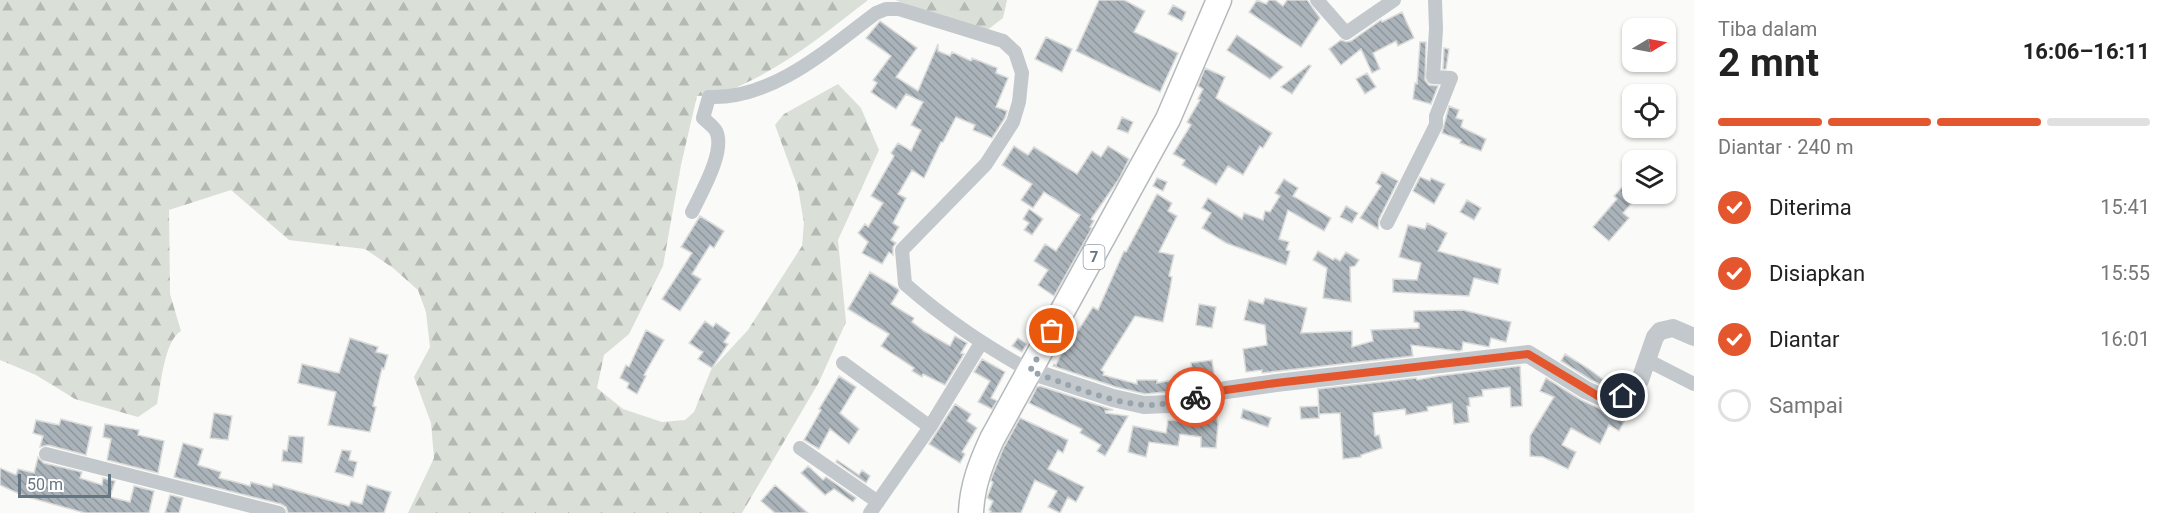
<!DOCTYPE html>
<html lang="id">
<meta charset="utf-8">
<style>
body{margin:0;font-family:Roboto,sans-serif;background:#f2f2f2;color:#222;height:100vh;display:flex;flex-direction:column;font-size:22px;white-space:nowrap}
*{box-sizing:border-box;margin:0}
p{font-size:20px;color:#767676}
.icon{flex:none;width:33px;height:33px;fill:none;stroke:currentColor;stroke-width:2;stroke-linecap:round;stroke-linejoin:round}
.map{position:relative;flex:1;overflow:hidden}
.sheet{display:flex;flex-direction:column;background:#fff;width:480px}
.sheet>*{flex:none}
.needle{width:39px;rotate:80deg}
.fabs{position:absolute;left:1622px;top:18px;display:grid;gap:12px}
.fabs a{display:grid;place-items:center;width:54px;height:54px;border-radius:12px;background:#fff;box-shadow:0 2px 4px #0004;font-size:30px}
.scale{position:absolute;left:18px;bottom:15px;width:93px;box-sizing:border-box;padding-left:6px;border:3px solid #657683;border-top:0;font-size:16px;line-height:21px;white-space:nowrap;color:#657683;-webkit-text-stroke:4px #fff;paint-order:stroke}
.pin{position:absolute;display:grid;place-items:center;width:51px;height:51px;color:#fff;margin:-26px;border:3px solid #fff;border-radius:50%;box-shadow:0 2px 6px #0007}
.courier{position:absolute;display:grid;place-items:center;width:60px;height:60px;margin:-30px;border:4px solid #e4572e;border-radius:50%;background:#fff;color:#222;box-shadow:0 2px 8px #0007}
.summary em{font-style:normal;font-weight:700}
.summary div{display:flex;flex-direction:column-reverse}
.summary{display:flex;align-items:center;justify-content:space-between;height:102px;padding:0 24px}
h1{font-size:39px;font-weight:700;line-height:45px}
.bar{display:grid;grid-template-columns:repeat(4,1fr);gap:9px 6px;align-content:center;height:72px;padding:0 24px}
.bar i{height:8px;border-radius:4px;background:#e0e0e0}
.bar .selected{background:#e4572e}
.bar p{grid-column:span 4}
ol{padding:0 24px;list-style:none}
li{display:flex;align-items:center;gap:18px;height:66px}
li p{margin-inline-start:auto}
li .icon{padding:6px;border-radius:50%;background:#e4572e;color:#fff;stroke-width:4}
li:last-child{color:#767676}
li i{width:33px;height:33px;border:3px solid #e0e0e0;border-radius:50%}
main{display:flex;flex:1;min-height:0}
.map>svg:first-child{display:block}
.forest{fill:url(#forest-firs)}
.building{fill:url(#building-back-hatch);stroke:#dcdcda;stroke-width:1.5}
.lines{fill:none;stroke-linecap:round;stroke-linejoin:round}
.trunk-casing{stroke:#b4b9bd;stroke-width:27}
.minor{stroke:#c3c8cc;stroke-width:14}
.tertiary{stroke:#c3c8cc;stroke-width:18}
.trunk{stroke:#fff;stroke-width:24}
.done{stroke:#99a4ac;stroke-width:6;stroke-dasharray:0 10.8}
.route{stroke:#e4572e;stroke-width:8}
.labels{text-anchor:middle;stroke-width:6;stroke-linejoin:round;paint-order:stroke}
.shield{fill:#fff;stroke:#939fa8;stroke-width:1.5}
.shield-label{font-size:15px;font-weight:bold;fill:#657683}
</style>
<main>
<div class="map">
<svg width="1694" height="513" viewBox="0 0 1694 513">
<defs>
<pattern id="forest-firs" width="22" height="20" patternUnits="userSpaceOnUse" patternTransform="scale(1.5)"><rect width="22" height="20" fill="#dadfd7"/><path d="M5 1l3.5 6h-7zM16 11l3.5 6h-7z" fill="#b4b9b4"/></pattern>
<pattern id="building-back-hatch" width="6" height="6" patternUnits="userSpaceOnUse" patternTransform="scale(1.5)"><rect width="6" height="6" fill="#aab3b9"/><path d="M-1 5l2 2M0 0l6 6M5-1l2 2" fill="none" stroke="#8e969c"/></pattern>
</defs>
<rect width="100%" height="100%" fill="#fafaf8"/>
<path class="forest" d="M0,0H868C823,35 778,72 725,92C716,95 706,95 697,96L681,165L663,266L629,334L604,355L597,388L623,409L662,422L685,420L694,412L711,370L748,330L802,246L804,223L798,188L775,125L784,114L838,84L861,108L879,150L838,240L846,322L819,382L742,513H408L434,458L431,423L414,377L430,347L426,312L418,290L393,268L365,249L289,240L231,190L169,210L170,294L181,331C164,341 161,385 157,404L138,417L75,399L36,375L0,360Z
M895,0H1007L1003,18L986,31Z"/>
<path class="building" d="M1099,0H1124L1145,11L1134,32L1178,53L1160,92L1076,51Z
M1257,0L1266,4L1269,0H1275L1283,6L1287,0H1307L1320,18L1301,47L1249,12Z
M1173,5L1186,12L1182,21L1168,14Z
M1402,12L1414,38L1398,46L1396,41L1373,53L1380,69L1372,73L1361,49L1341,65L1329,49L1341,40L1347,42L1351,41L1381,20L1382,22Z
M880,21L917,48L896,77L918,91L938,44V51L950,56L952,52L971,61L972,58L997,68L996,73L1008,78L996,107L1007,111L1005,118L992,138L973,130L975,125L956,117L943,142H941L924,178L912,170L898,194L906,198L893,223L899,227L891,240L896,243L893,247V255L889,252L882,264L862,253L868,242L858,233L865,224L868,227L883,203L871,196L894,156L891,153L898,143L911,151L921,130L911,125L923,102L906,94L896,109L871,92L877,83L873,80L891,56L866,38Z
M1237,35L1283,67L1270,79L1227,50Z
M1046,37L1072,49L1062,72L1035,59Z
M1420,42H1426L1425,80L1429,85L1438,86L1431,104L1413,99L1415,83L1417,84Z
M1444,48L1449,49L1446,69H1443Z
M1309,65L1311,66L1292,94L1281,87Z
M1205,68L1225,77L1216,98L1272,133L1263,148L1260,146L1243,175L1228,166L1216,185L1182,165L1185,160L1173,154L1191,125L1187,122L1200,100L1198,99L1203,89L1198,86Z
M1367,73L1376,87L1365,94L1356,79Z
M1449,106L1459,110L1456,118L1463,120L1461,127L1486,139L1481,151L1460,143L1461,140L1442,133Z
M1122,117L1133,122L1128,133L1117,129Z
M1014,146L1028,155L1034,147L1077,174L1092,151L1101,157L1108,146L1129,159L1119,179L1091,219L1094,221L1090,227L1092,228L1054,296L1038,285L1048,270L1034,261L1045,244L1056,251L1080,215L1044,192L1033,208L1021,200L1032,184L1002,165Z
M1382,172L1398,181L1379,219L1378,229L1360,218L1381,186L1376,183Z
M1420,177L1430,181L1431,178L1445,184L1434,204L1413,191Z
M1157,178L1167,182L1163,191L1153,186Z
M1284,179L1298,188L1293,196L1331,218L1324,231L1288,210L1279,239L1289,242L1286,250L1290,251L1286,265L1226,243L1202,228L1211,213L1202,208L1208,198L1242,219L1244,213L1263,220L1265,211L1270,212L1280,196L1275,193Z
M1625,184L1632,191V194L1638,196L1623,213L1629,218L1609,241L1593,227L1617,199L1614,196Z
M1157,194L1172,203L1168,211L1177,216L1159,252L1174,255L1169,276L1172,277L1170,289L1163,322L1135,316L1101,370L1104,372L1103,375L1137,384V380H1157V383L1173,380L1175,391L1145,394L1116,387L1053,366L1054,364L1056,365L1068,340L1071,342L1093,307L1098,310L1124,251L1126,252Z
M1467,200L1481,208L1474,220L1460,212Z
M1346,206L1358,213L1352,223L1340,217Z
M1029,209L1043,219L1032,235L1024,230L1029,223L1023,219Z
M700,216L724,231L714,248L710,245L692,274L701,279L680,311L662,299L692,253L681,247Z
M1427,223L1447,233L1438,251L1501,269L1498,284L1474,278L1469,296L1393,292V279L1417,280L1421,263L1399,257L1408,225L1425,229Z
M1318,251L1333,260L1335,258L1340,261L1346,252L1359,260L1355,266L1350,267L1351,302L1323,298L1327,268L1313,260Z
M870,272L898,289L899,291L891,304L914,318L912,322L924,331L950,346L955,336L967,343L961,353L964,354L945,385L923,374L922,377L912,371L914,368L881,346L889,334L848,309Z
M1265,298L1307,308L1301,333L1352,331V347L1373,341L1371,330L1419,328V323L1414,322V311L1463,310L1511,322L1506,342L1491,338L1489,347L1463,342L1462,350L1459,351L1411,345L1413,356L1262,373V370L1246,372L1243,349L1267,345L1265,325L1244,320L1249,300L1263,304Z
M1199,304L1216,307L1212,328L1196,325Z
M705,321L713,327L716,323L730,333L724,342L728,344L712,368L698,359L703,352L689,343Z
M646,330L664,340L644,375L646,376L637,394L627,388L629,383L620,378L626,365L629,367Z
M350,338L378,347L376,352L388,355L384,369L382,368L373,406L376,407L370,432L328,425L336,392L298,383L302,364L339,373Z
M1018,338L1027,344L1022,352L1012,346Z
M1565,354L1589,369L1613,387L1611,389L1591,380L1561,361Z
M982,359L1005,372L991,398L997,401L992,409L978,402L990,381L974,372Z
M1212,360L1215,381L1194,386L1191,363Z
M1520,366L1522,406L1511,407L1510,387L1482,390L1483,396L1469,398L1470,406H1467L1469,422L1454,424L1452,403L1427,407L1428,411L1406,415L1405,409L1373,413L1375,436L1379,435L1382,448L1361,455V457L1343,459L1340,413L1319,414L1318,389L1416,378L1417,380L1438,376Z
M839,376L856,387L840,413L859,429L849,444L830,429L819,449L804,440L821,410L819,409Z
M1546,378L1581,400L1612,414L1620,415L1626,418L1619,431L1609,425L1600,444L1571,428L1562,445L1576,452L1568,469L1543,457L1530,456V436L1554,397L1540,391Z
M1040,386L1113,410L1105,411L1106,413L1128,416L1105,456L1097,451L1101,445L1080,433L1082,429L1029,403L1037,387Z
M955,404L971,414L967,421L977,428L962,452L965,454L960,463L929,444Z
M1214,404L1218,424L1216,448L1201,447V437L1180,434L1178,446L1149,442L1146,457L1128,452L1133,426L1166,433L1168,420L1189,422L1187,411Z
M1318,406L1319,418L1301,419L1300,407Z
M1243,409L1271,418L1268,427L1241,418Z
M214,413L232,416L228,440L210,438Z
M1020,418L1068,440L1063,453L1058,450L1048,469L1084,487L1076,502L1068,497L1060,513L1048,507L1057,491L1035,480L1021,513H990L991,511L989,510L993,501L987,498L993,482L991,481V479L1003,449Z
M61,419L92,427L86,455L48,445L40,447L43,436L33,433L36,420L59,425Z
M105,424L139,430L138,435L164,441L158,473L107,460L111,439L103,437Z
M289,436L304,437L302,463L282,461L283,450L287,451Z
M183,443L203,449L198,465L221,472L219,478L236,482L250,486L251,482L272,488L273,484L349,506L351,501L362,504L367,485L391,492L384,513H288L286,507L281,504L174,477Z
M342,450L351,451L349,460L357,462L353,477L335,472Z
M38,457L44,463L82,472L80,478L102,485L103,478L115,481L110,497L130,502L134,486L154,491L149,513H85L24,496L0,485V468L16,475L18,469L34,473Z
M837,460L859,475L862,470L870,476L866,483L836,462Z
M808,466L823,480L826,477L856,498L853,502L834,489L825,495L801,473Z
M775,485L808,513H775L761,501Z
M170,495L183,498L179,513H165Z"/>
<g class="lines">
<g class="trunk-casing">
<path id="trunk" d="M971,513C972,486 981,463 992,439L1168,119L1219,0"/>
</g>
<path class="minor" d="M1317,0L1346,33L1394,0
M692,212C701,193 726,151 716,131C713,126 707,122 703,118L709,97C772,100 828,49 876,13L886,9H899L1003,41L1015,52L1022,73L1019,102L1013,122L986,164L902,250L905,284C946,320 984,345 1030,371
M1387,223L1436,125V116L1451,78L1433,77L1436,29L1435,0
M1647,360L1694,384
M843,363L930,427
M800,448L878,502
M46,454L279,513
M870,513L930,427L981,343"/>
<path class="tertiary" d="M1030,371L1113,398L1144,405L1169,404L1226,390L1276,383L1528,354L1586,390L1617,404L1625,391L1635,387L1640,380L1655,337L1660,331L1673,328L1694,337"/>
<use href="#trunk" class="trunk"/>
</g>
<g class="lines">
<path class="done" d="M1052,331L1030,371C1065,383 1107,402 1143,405C1161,406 1178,401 1195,397"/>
<path class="route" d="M1195,397L1226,390L1276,383L1528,354L1603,399L1617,404L1623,396"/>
</g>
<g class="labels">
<rect class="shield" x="1083.5" y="245" width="21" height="24" rx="4.5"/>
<g class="shield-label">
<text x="1094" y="262">7</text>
</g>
</g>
</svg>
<div class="fabs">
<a><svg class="needle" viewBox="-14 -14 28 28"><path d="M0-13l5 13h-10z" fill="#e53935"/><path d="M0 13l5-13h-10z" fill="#767676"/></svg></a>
<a><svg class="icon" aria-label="locate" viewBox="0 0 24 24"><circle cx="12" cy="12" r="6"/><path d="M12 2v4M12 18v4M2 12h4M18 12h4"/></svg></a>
<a><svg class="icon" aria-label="layers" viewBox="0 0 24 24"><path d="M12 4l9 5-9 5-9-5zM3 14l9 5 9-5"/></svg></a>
</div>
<div class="scale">50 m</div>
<div class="pin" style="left:1052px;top:331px;background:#ea580c"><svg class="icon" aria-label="bag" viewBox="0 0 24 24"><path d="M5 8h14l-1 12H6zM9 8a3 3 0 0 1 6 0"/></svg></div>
<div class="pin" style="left:1623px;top:396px;background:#1f2937"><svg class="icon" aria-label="home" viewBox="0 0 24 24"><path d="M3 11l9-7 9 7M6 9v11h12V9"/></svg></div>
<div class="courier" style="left:1195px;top:397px"><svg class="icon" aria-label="bike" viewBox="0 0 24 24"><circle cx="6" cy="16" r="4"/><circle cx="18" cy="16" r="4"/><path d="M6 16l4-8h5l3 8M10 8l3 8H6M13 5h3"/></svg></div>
</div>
<section class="sheet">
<div class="summary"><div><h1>2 mnt</h1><p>Tiba dalam</p></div><em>16:06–16:11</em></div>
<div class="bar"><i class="selected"></i><i class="selected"></i><i class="selected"></i><i></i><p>Diantar · 240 m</p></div>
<ol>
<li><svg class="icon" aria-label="check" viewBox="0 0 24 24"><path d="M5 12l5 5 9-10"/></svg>Diterima<p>15:41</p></li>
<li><svg class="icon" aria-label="check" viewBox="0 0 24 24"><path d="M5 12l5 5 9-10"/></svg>Disiapkan<p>15:55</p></li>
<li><svg class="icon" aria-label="check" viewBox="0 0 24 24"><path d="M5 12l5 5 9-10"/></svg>Diantar<p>16:01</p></li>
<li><i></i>Sampai</li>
</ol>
</section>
</main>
